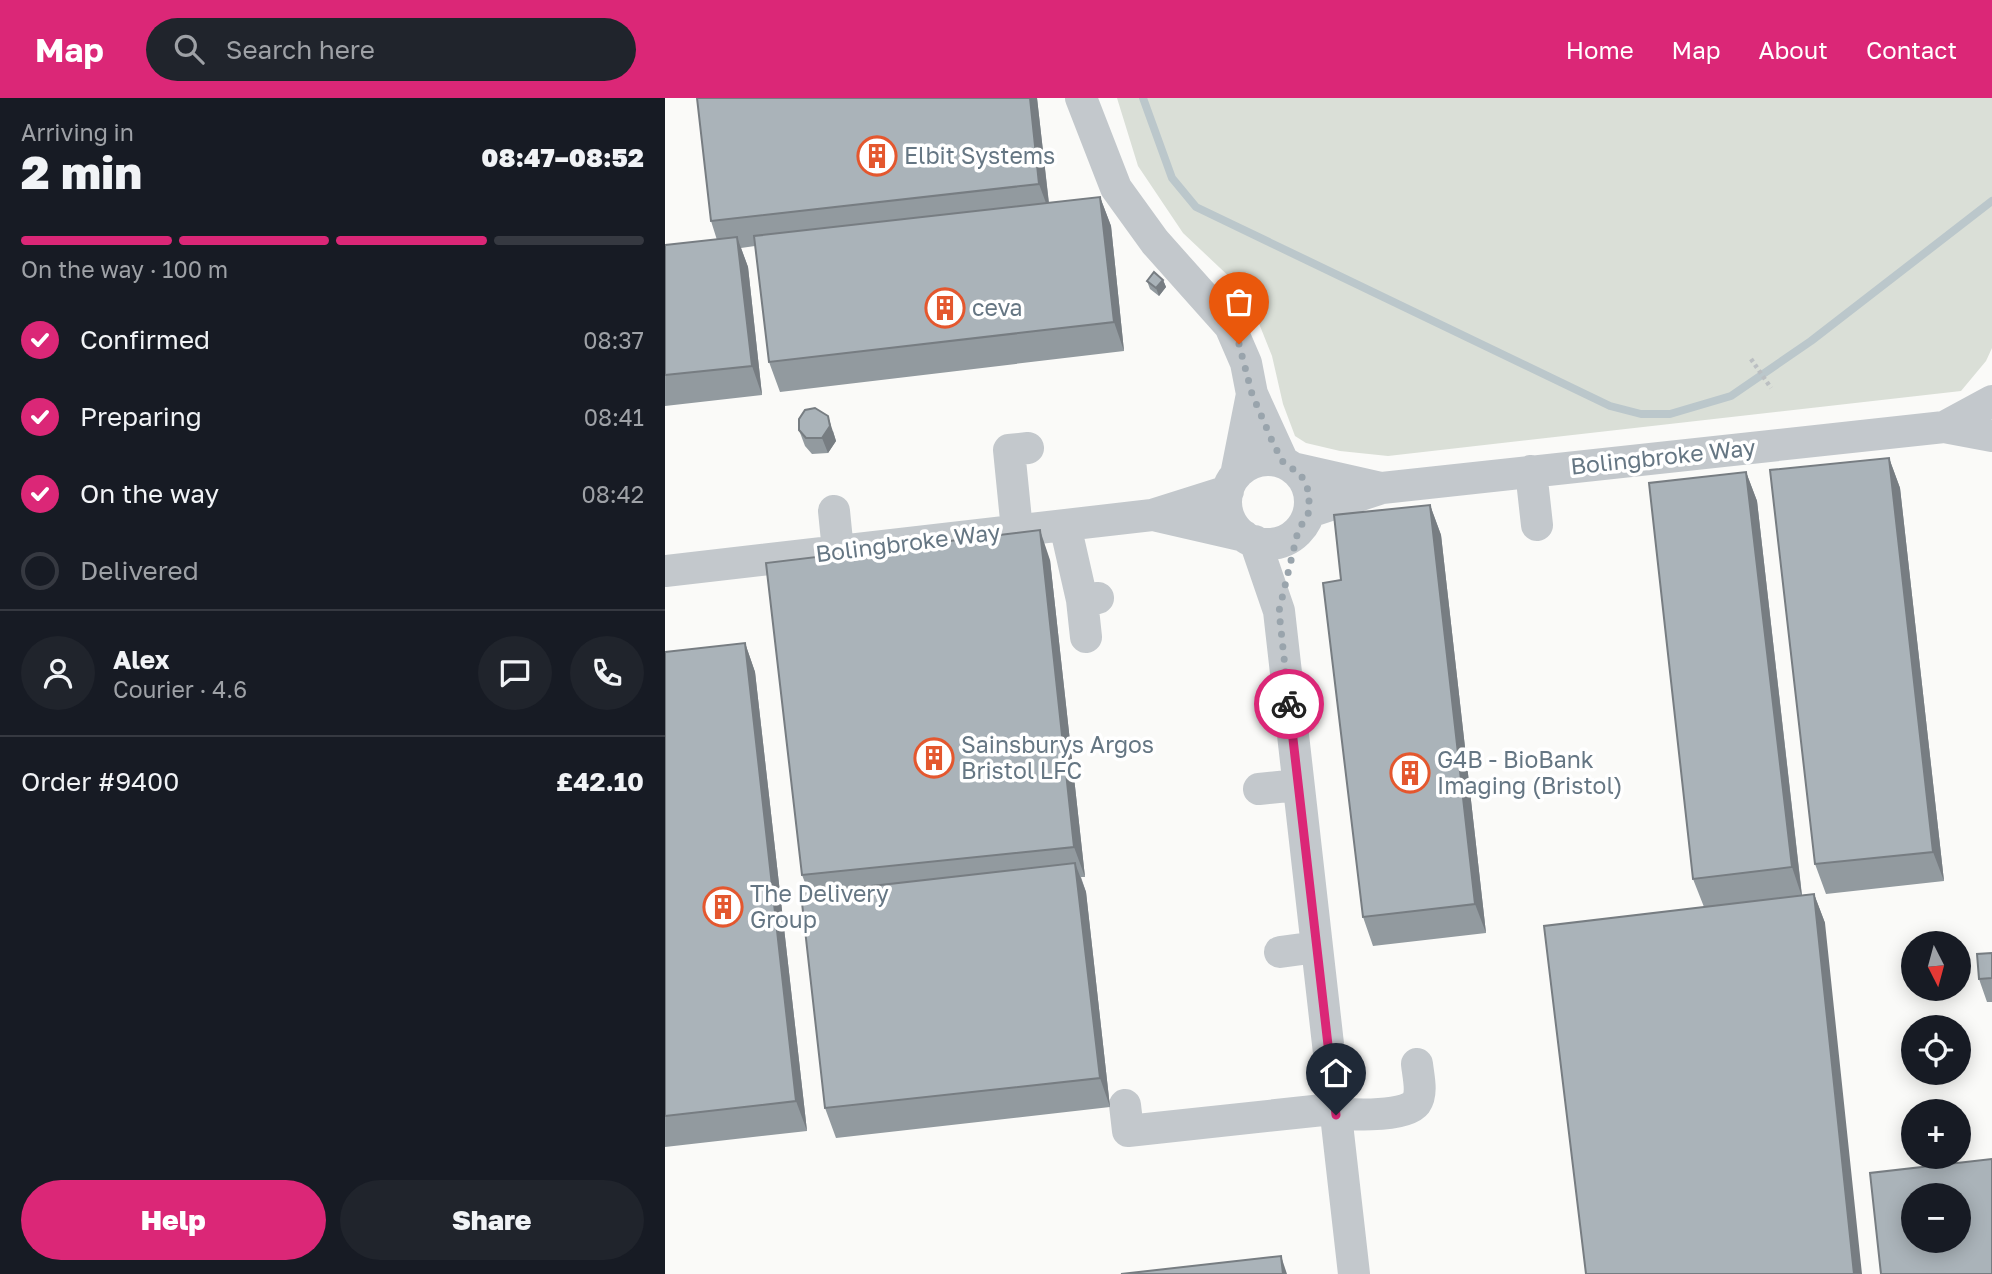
<!DOCTYPE html>
<meta charset="utf-8">
<style>
body{margin:0;font-family:"Golos Text",sans-serif;background:#20242c;color:#f1f3f6;height:100vh;display:flex;flex-direction:column;font-size:26px;white-space:nowrap}
*{box-sizing:border-box;margin:0}
p{font-size:23px;color:#9ea1a6}
.icon{flex:none;width:38px;height:38px;fill:none;stroke:currentColor;stroke-width:2;stroke-linecap:round;stroke-linejoin:round}
.map{position:relative;flex:1;overflow:hidden}
.side{display:flex;flex-direction:column;background:#171b24;width:665px}
.side>*{flex:none}
.needle{width:46px;rotate:174deg}
.tools{position:absolute;left:1236px;top:833px;display:grid;gap:14px}
.tools a{display:grid;place-items:center;width:70px;height:70px;border-radius:50%;background:#171b24;box-shadow:0 4px 18px #0003;font-size:35px}
.pin{position:absolute;display:grid;place-items:center;width:60px;height:60px;color:#fff;margin:-72px -30px;border-radius:50% 50% 50% 0;rotate:-45deg;box-shadow:0 0 7px #0007}
.pin .icon{rotate:45deg}
.courier{position:absolute;display:grid;place-items:center;width:70px;height:70px;margin:-35px;border:5px solid #db2777;border-radius:50%;background:#fff;color:#222;box-shadow:0 2px 9px #0007}
.summary em{font-style:normal;font-weight:800}
.summary div{display:flex;flex-direction:column-reverse}
.summary{display:flex;align-items:center;justify-content:space-between;height:119px;padding:0 21px}
h1{font-size:46px;font-weight:800;line-height:52px}
.bar{display:grid;grid-template-columns:repeat(4,1fr);gap:10px 7px;align-content:center;height:84px;padding:0 21px}
.bar i{height:9px;border-radius:5px;background:#363941}
.bar .current{background:#db2777}
.bar p{grid-column:span 4}
.line{display:flex;align-items:center;gap:18px;padding:0 21px;border-top:2px solid #363941}
.line div{flex:1}
.round{display:grid;place-items:center;flex:none;width:74px;height:74px;border-radius:37px;background:#20242c}
ol{padding:0 21px;list-style:none}
li{display:flex;align-items:center;gap:21px;height:77px}
li p{margin-inline-start:auto}
li .icon{padding:7px;border-radius:50%;background:#db2777;color:#fff;stroke-width:4}
li:last-child{color:#9ea1a6}
li i{width:38px;height:38px;border:4px solid #363941;border-radius:50%}
.primary-button{display:flex;gap:14px;margin-top:auto;padding:14px 21px}
.primary-button a{flex:1;height:80px;border-radius:42px;background:#db2777;color:#fff;font-size:28px;font-weight:800;line-height:80px;text-align:center}
.primary-button a+a{background:#20242c;color:#f1f3f6}
header{display:flex;align-items:center;gap:42px;box-sizing:border-box;height:98px;padding:0 35px;background:#db2777;color:#fff}
header strong{font-size:33px}
nav{display:flex;gap:38px;margin-inline-start:auto;font-size:24px}
.search{width:490px;height:63px;background:#20242c;display:flex;align-items:center;gap:18px;box-sizing:border-box;padding:0 24px;border-radius:38px;color:#9ea1a6;font-size:26px}
main{display:flex;flex:1;min-height:0}
.map>svg:first-child{display:block}
.green{fill:#dadfd7}
.lines{fill:none;stroke-linecap:round;stroke-linejoin:round}
.stream{stroke:#bbc7cb;stroke-width:8}
.path{stroke:#bbbfc2;stroke-width:4.5;stroke-dasharray:3.5 3.5;stroke-linecap:butt}
.minor{stroke:#c3c8cc;stroke-width:32}
.wall{fill:#929a9f}
.shaded-wall{fill:#777d82}
.building{fill:#aab3b9;stroke:#777d82;stroke-width:2;fill-rule:evenodd}
.done{stroke:#99a4ac;stroke-width:7;stroke-dasharray:0 12.6}
.route{stroke:#db2777;stroke-width:9}
.labels{text-anchor:middle;stroke-width:7;stroke-linejoin:round;paint-order:stroke}
.poi-label{font-size:23px;fill:#657683;stroke:#fff;text-anchor:start}
.street-label{font-size:23px;fill:#657683;stroke:#fff}
</style>
<header>
<strong>Map</strong>
<div class="search"><svg class="icon" aria-label="search" viewBox="0 0 24 24"><circle cx="10" cy="10" r="6"/><path d="M15 15l6 6"/></svg>Search here</div>
<nav><a>Home</a><a>Map</a><a>About</a><a>Contact</a></nav>
</header>
<main>
<section class="side">
<div class="summary"><div><h1>2 min</h1><p>Arriving in</p></div><em>08:47–08:52</em></div>
<div class="bar"><i class="current"></i><i class="current"></i><i class="current"></i><i></i><p>On the way · 100 m</p></div>
<ol>
<li><svg class="icon" aria-label="check" viewBox="0 0 24 24"><path d="M5 12l5 5 9-10"/></svg>Confirmed<p>08:37</p></li>
<li><svg class="icon" aria-label="check" viewBox="0 0 24 24"><path d="M5 12l5 5 9-10"/></svg>Preparing<p>08:41</p></li>
<li><svg class="icon" aria-label="check" viewBox="0 0 24 24"><path d="M5 12l5 5 9-10"/></svg>On the way<p>08:42</p></li>
<li><i></i>Delivered</li>
</ol>
<div class="line" style="height:126px"><a class="round"><svg class="icon" aria-label="person" viewBox="0 0 24 24"><circle cx="12" cy="8" r="4"/><path d="M4 21q1-7 8-7t8 7"/></svg></a><div><b>Alex</b><p>Courier · 4.6</p></div><a class="round"><svg class="icon" aria-label="chat" viewBox="0 0 24 24"><path d="M4 5h16v11H9l-5 4z"/></svg></a><a class="round"><svg class="icon" aria-label="phone" viewBox="0 0 24 24"><path d="M5 4h4l2 5-3 2q2 4 5 5l2-3 5 2v4C11 20 4 13 5 4z"/></svg></a></div>
<div class="line" style="height:91px"><div>Order #9400</div><b>£42.10</b></div>
<div class="primary-button"><a>Help</a><a>Share</a></div>
</section>
<div class="map">
<svg width="1327" height="1176" viewBox="0 0 1327 1176">
<rect width="100%" height="100%" fill="#fafaf8"/>
<path class="green" d="M452,0H1327V250L1321,263L1296,293L723,358L675,353L641,345L630,338L618,306L607,258L593,223L572,186L518,135L473,68Z"/>
<g class="lines">
<path class="stream" d="M478,0L507,80L531,109L945,308L976,316H1005L1066,298L1146,243L1327,103"/>
<path class="path" d="M1086,261L1106,290"/>
<path class="minor" d="M416,0L451,90L490,144L565,228L581,265L587,296L618,364
M1279,329L1327,338
M561 404a42 42 0 1 1 84 0a42 42 0 1 1-84 0Z
M628,370L712,389
M866,373L872,427
M571,377L587,296
M169,413L173,453
M644,414L717,390L1279,329L1327,303
M492,418L579,438
M400,427L417,502L433,500
M352,432L344,352L363,350
M590,443L614,513L689,1176
M0,473L487,417L563,393
M417,502L421,539
M594,691L633,687
M615,854L652,849
M460,1007L463,1033L658,1012C674,1018 740,1020 751,1005C758,995 753,977 752,966"/>
</g>
<path class="wall" d="M372,0L384,105L435,99L446,128L459,253L115,294L104,264L90,148L76,150L83,169L97,297L0,308V147L52,142L46,123Z
M498,182L501,189L494,198L485,191L482,183Z
M134,332L168,333L171,343L163,355L147,356L140,348Z
M1224,360L1235,390L1279,783L1161,796L1150,766Z
M1081,374L1092,403L1137,797L1149,796L1160,825L1039,809L1028,781Z
M765,407L776,437L821,835L708,848L698,819L676,482Z
M385,462L420,779H416L421,794L445,1009L171,1040L160,1010L144,795L137,777Z
M80,545L90,574L142,1033L0,1049V554Z
M1327,855V904H1322L1314,881Z"/>
<path class="shaded-wall" d="M365,0H372L385,116L374,86Z
M435,99L446,128L459,253L449,224Z
M72,139L83,169L97,297L87,268Z
M498,182L501,189L494,198L491,190Z
M163,318L171,343L163,355L157,340Z
M1224,360L1235,390L1279,783L1268,754Z
M1081,374L1092,403L1137,799L1127,769Z
M765,407L776,437L821,835L810,806Z
M375,432L385,462L420,779L409,749Z
M80,545L90,574L142,1033L131,1003Z
M410,765L421,794L445,1009L435,980Z
M1149,796L1160,825L1197,1176H1189Z
M616,1158L622,1176H618Z"/>
<path class="building" d="M32,0H365L374,86L46,123Z
M435,99L449,224L104,264L89,138Z
M72,139L87,268L0,277V147Z
M489,174L498,182L491,190L482,183Z
M150,310L163,318L165,328L157,340H141L134,332V321L140,312Z
M1224,360L1268,754L1150,766L1105,372Z
M1081,374L1127,769L1028,781L984,385Z
M765,407L810,806L698,819L658,485L676,482L669,417Z
M375,432L409,749L137,777L101,465Z
M80,545L131,1003L0,1018V554Z
M410,765L435,980L160,1010L136,796Z
M1149,796L1189,1176H921L879,828Z
M1327,855V880L1314,881L1312,856Z
M1327,1061V1176H1216L1205,1075ZM1248,1097H1293V1143H1248Z
M616,1158L618,1176H456Z"/>
<g class="lines">
<path class="done" d="M574,246L587,296L608,345L618,364L636,377L644,394V414L633,433L614,513L624,606"/>
<path class="route" d="M624,606L671,1017"/>
</g>
<defs>
<g id="building-ring" transform="scale(2.0125)"><circle r="9.5" fill="#fff" stroke="#e4572e" stroke-width="1.5"/><path d="M-4-6H4V6H1V3H-1V6H-4ZM-2.5-4.3h1.7v1.8h-1.7ZM.8-4.3h1.7v1.8H.8ZM-2.5-1h1.7V.8h-1.7ZM.8-1h1.7V.8H.8Z" fill="#e4572e"/></g>
</defs>
<g fill-rule="evenodd">
<use href="#building-ring" x="212" y="58"/>
<use href="#building-ring" x="280" y="210"/>
<use href="#building-ring" x="269" y="660"/>
<use href="#building-ring" x="745" y="675"/>
<use href="#building-ring" x="58" y="809"/>
</g>
<g class="labels">
<g class="poi-label">
<text x="239" y="66">Elbit Systems</text>
<text x="307" y="218">ceva</text>
<text x="296" y="655">Sainsburys Argos<tspan x="296" dy="26">Bristol LFC</tspan></text>
<text x="772" y="670">G4B - BioBank<tspan x="772" dy="26">Imaging (Bristol)</tspan></text>
<text x="85" y="804">The Delivery<tspan x="85" dy="26">Group</tspan></text>
</g>
<g class="street-label">
<text transform="translate(998 359) rotate(-6)" y="8">Bolingbroke Way</text>
<text transform="translate(243 445) rotate(-7)" y="8">Bolingbroke Way</text>
</g>
</g>
</svg>
<div class="tools">
<a><svg class="needle" viewBox="-14 -14 28 28"><path d="M0-13l5 13h-10z" fill="#e53935"/><path d="M0 13l5-13h-10z" fill="#9ea1a6"/></svg></a>
<a><svg class="icon" aria-label="locate" viewBox="0 0 24 24"><circle cx="12" cy="12" r="6"/><path d="M12 2v4M12 18v4M2 12h4M18 12h4"/></svg></a>
<a>+</a>
<a>−</a>
</div>
<div class="pin" style="left:574px;top:246px;background:#ea580c"><svg class="icon" aria-label="bag" viewBox="0 0 24 24"><path d="M5 8h14l-1 12H6zM9 8a3 3 0 0 1 6 0"/></svg></div>
<div class="pin" style="left:671px;top:1017px;background:#1f2937"><svg class="icon" aria-label="home" viewBox="0 0 24 24"><path d="M3 11l9-7 9 7M6 9v11h12V9"/></svg></div>
<div class="courier" style="left:624px;top:606px"><svg class="icon" aria-label="bike" viewBox="0 0 24 24"><circle cx="6" cy="16" r="4"/><circle cx="18" cy="16" r="4"/><path d="M6 16l4-8h5l3 8M10 8l3 8H6M13 5h3"/></svg></div>
</div>
</main>
